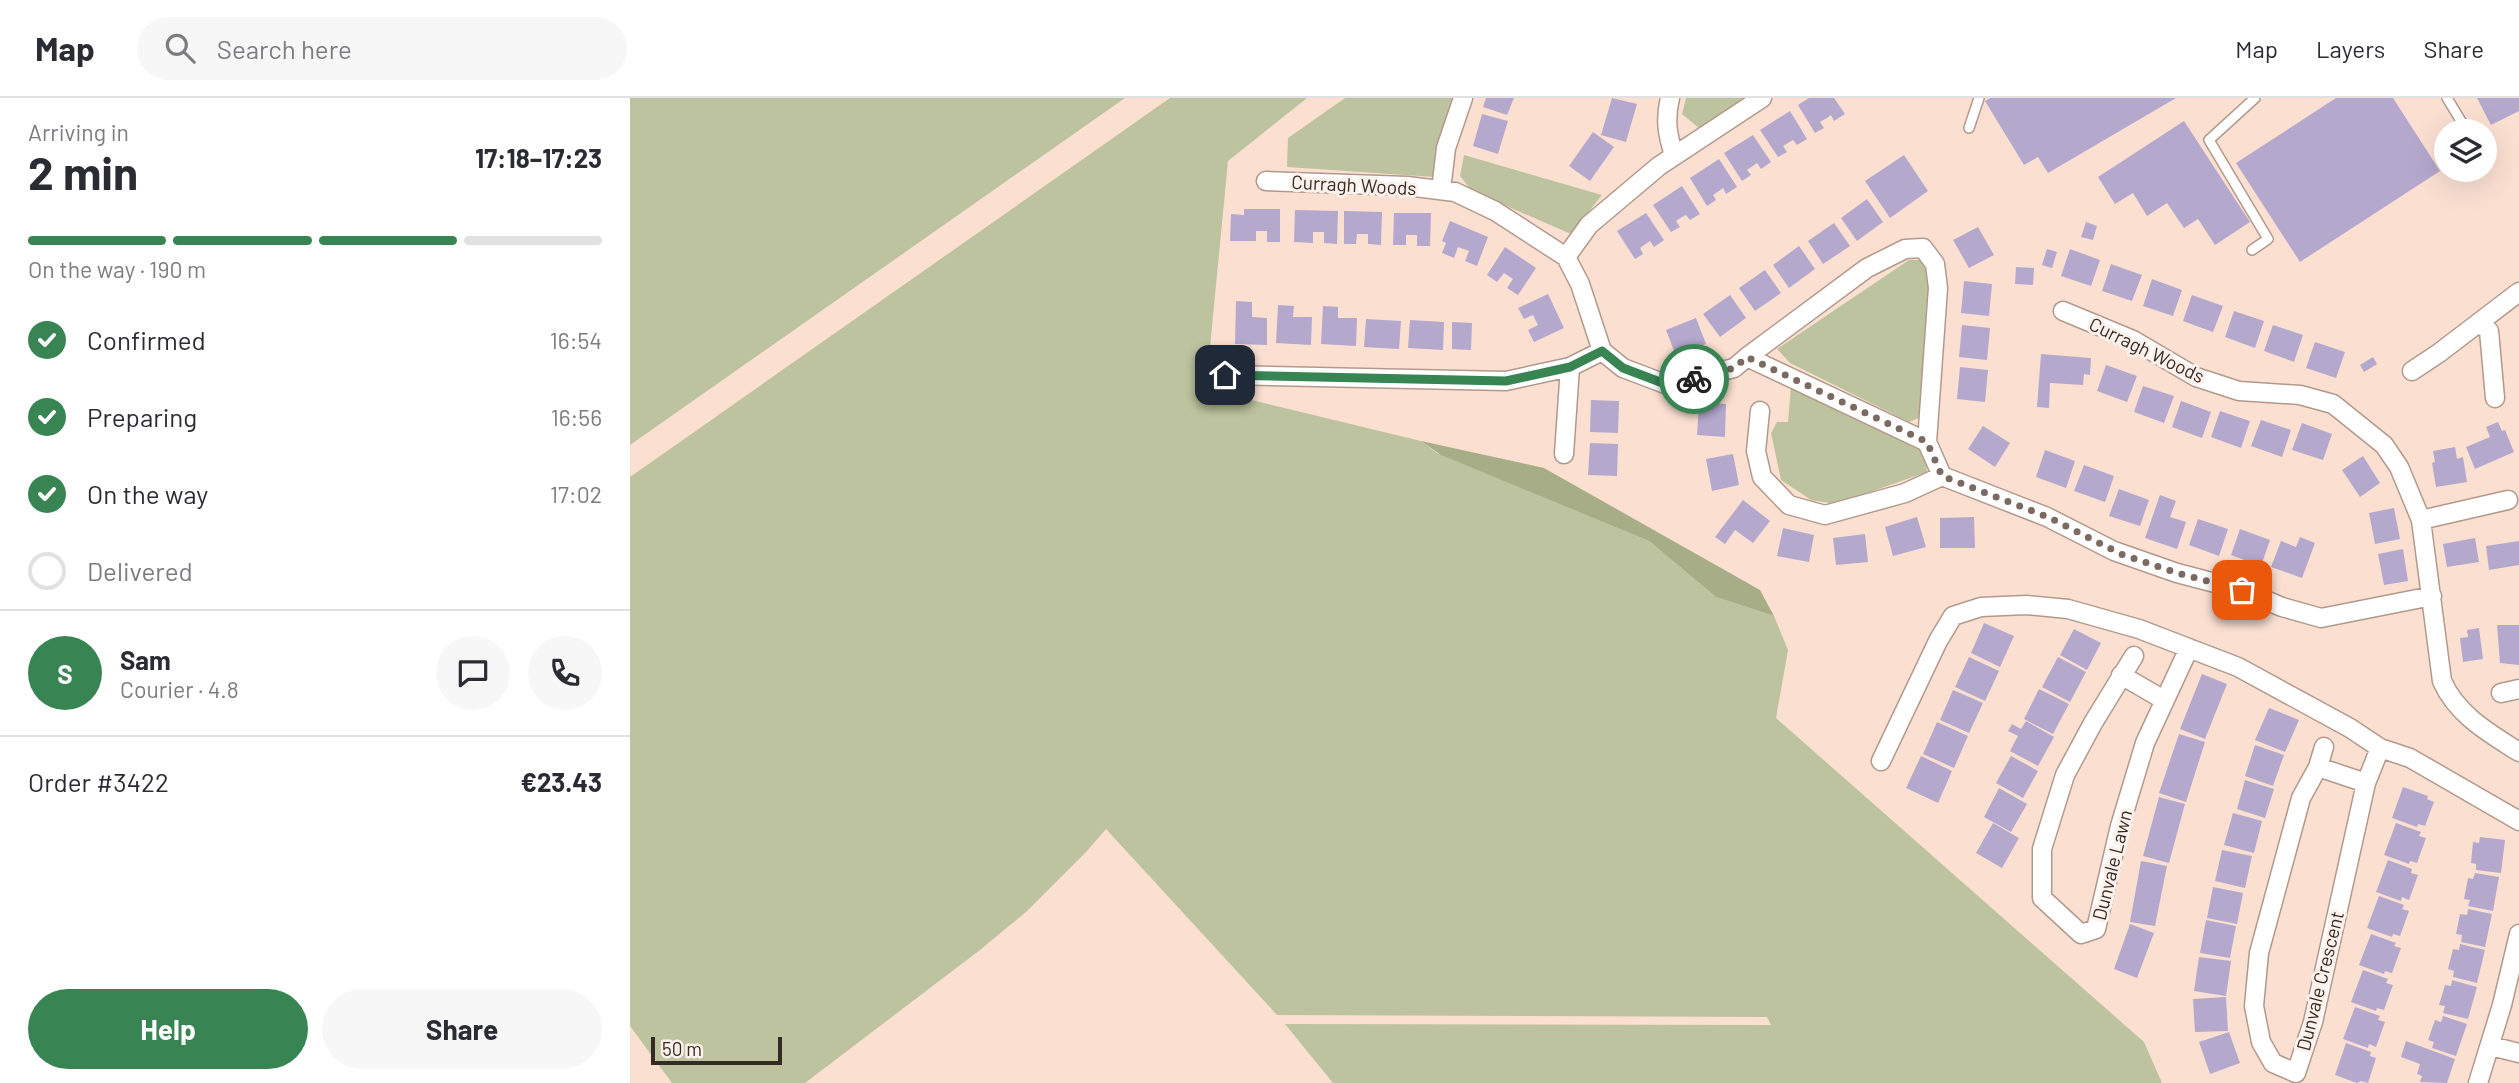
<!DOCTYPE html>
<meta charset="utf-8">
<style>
body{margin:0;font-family:Barlow,sans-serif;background:#f7f7f7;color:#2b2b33;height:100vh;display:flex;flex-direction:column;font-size:26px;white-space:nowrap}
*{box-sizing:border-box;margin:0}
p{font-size:23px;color:#7c7c81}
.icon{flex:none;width:38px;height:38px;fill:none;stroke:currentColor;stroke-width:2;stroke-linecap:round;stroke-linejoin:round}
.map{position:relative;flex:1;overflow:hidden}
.side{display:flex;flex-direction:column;background:#fff;width:630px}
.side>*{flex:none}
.tools{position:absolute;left:1804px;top:21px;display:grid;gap:14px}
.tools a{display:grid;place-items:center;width:63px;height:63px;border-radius:50%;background:#fff;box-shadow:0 7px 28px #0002;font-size:35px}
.scale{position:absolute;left:21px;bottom:18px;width:131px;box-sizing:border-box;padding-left:7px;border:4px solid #352b25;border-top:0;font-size:19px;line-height:24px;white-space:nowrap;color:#352b25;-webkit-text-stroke:5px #fcf1eb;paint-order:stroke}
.pin{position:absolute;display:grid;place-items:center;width:60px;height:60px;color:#fff;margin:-30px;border-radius:14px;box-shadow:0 4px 10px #0006}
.courier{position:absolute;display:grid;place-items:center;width:70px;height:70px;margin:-35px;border:5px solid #388453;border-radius:50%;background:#fff;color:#222;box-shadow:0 2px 9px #0007}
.head em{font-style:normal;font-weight:700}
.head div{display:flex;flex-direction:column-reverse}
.head{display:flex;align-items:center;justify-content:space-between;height:119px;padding:0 28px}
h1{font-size:46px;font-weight:700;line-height:52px}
.bar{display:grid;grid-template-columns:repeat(4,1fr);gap:10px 7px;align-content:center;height:84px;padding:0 28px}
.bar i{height:9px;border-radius:5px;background:#e1e1e2}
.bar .active{background:#388453}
.bar p{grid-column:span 4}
.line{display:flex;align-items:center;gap:18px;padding:0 28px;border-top:2px solid #e1e1e2}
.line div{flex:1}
.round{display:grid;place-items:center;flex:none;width:74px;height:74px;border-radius:37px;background:#f7f7f7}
ol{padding:0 28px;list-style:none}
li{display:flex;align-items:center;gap:21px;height:77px}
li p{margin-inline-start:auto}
li .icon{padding:7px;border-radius:50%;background:#388453;color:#fff;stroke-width:4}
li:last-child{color:#7c7c81}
li i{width:38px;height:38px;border:4px solid #e1e1e2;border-radius:50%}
.cta{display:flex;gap:14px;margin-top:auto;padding:14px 28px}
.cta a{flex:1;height:80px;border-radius:42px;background:#388453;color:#fff;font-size:28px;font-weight:700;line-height:80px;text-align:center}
.cta a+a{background:#f7f7f7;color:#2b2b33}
header{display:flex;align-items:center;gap:42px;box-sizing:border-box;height:98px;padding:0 35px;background:#fff;border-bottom:2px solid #e1e1e2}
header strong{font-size:33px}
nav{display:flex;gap:38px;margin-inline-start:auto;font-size:24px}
.search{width:490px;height:63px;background:#f7f7f7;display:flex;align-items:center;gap:18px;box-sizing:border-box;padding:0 24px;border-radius:38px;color:#7c7c81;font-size:26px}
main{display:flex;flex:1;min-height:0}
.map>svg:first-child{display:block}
.green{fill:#bdc39e}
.forest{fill:#a7ad87}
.building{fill:#b4a8cd}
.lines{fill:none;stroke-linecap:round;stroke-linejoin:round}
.lane-casing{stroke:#b2998c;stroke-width:12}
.street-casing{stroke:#b2998c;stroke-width:21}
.lane{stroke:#fff;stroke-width:9}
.street{stroke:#fff;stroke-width:18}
.done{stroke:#7a6a62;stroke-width:7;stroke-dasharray:0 12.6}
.route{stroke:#388453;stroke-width:9}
.labels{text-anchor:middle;stroke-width:6;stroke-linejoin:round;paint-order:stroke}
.street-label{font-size:19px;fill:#352b25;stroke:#fcf1eb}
</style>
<header>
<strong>Map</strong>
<div class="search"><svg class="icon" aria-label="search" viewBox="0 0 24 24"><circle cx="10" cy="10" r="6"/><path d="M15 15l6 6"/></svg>Search here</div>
<nav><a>Map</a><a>Layers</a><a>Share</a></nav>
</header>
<main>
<section class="side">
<div class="head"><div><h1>2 min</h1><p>Arriving in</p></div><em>17:18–17:23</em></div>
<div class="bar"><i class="active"></i><i class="active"></i><i class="active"></i><i></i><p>On the way · 190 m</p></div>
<ol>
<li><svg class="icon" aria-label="check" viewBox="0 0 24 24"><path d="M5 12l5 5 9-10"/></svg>Confirmed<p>16:54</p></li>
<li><svg class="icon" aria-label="check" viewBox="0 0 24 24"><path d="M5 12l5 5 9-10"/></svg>Preparing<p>16:56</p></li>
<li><svg class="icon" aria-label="check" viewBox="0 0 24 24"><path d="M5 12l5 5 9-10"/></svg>On the way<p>17:02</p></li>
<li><i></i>Delivered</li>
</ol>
<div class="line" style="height:126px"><b class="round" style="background:#388453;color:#fff">S</b><div><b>Sam</b><p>Courier · 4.8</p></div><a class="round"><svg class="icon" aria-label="chat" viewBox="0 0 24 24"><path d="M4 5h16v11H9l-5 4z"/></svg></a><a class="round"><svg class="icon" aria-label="phone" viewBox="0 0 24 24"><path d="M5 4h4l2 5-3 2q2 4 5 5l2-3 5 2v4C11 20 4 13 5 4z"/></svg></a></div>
<div class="line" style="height:91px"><div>Order #3422</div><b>€23.43</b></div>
<div class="cta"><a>Help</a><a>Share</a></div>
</section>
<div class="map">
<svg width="1889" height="985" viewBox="0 0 1889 985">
<rect width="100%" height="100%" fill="#fbe0d2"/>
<path class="green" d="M0,0H495L0,347Z
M540,0H677L598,63L576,291L791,343L807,355L1019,443L1086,499L1144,518L1158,552L1146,620L1514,944L1532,985H703L655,926L1141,927L1137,919L647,917L476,731L457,753L396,814L350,852L175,985H42L0,928V379Z
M715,0H825L804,79L657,69L658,40Z
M1056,0H1119L1070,31L1052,16Z
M834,57L972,97L941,136L842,93L830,78Z
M1279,162H1292L1301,174L1289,320L1279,324L1160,265L1147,251Z
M1161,288L1295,352L1297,374L1206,406L1181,402L1151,382L1141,335L1147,324H1158Z"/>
<path class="forest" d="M791,343L914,370L1130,492L1144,518L1086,499L1019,443L811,357Z"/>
<path class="building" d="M856,0H884L877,17L853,9Z
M982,0L1007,6L996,44L971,37Z
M1179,0H1204L1215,16L1204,23L1201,17L1197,20L1190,24L1194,30L1185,35L1168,7Z
M1360,0H1546L1418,75L1408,59L1394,67L1355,3Z
M1706,0H1763L1810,73L1670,164L1606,65Z
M1847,0H1889V13L1861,27Z
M1160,13L1177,41L1167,47L1163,42L1153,48L1157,54L1148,59L1130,32Z
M852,16L878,23L868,56L843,48Z
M1554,23L1620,124L1585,147L1568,121L1554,130L1537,105L1517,118L1503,95L1485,106L1468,79Z
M963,34L984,49L960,83L939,68Z
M1123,37L1141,64L1131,71L1127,65L1117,72L1121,77L1112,83L1094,55Z
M1274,57L1298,93L1260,120L1235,83Z
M1089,61L1107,89L1096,96L1093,90L1089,93L1083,97L1086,102L1077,108L1060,80Z
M1052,88L1070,116L1060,122L1056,117L1052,119L1046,123L1050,129L1041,134L1023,107Z
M1237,101L1253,124L1227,143L1211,120Z
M614,111H650V144H637V133H626V143H600L601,116L614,117Z
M665,112L708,113L707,146L694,145V134H683V145L664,144Z
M714,113L752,114L751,147L738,146V136H727L726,146H714Z
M764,115H801L800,148H787V137H776V147H763Z
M1016,115L1034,142L1024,149L1020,143L1010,150L1013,156L1005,161L987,133Z
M820,123L858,139L847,168L835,163L839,153L828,149L824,160L812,155L816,145L812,143Z
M1456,124L1467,128L1463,142L1451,139Z
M1204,125L1220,148L1193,166L1178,143Z
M1348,129L1364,157L1339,170L1323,142Z
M1169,148L1185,171L1159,190L1143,167Z
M875,149L906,170L888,197L877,190L883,181L874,175L867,184L857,177Z
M1417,151L1427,154L1422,170L1412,167Z
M1440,151L1470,162L1461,188L1431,178Z
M1481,166L1512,177L1502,203L1472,193Z
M1386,169L1404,170L1403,187L1385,186Z
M1135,172L1151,195L1125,213L1109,190Z
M1522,181L1552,192L1543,218L1513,208Z
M1334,183L1362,186L1359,218L1331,215Z
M918,196L934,230L904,244L898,232L908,227L903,217L894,221L888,210Z
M1100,197L1116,220L1090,239L1073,216Z
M1562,197L1593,208L1583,234L1553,223Z
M606,203L622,204V219L637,220V247L605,246Z
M648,207L664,208L663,219H682L681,247L646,245Z
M693,208L708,209V220H727L726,248L691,246Z
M1604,213L1634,223L1625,250L1595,239Z
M1066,220L1076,246L1046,258L1036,232Z
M736,221L771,223L769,251L734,249Z
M780,222L814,224L813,252L778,250Z
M822,224L842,225L841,252L822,251Z
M1332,227L1360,230L1357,262L1329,259Z
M1643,227L1673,237L1664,264L1634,253Z
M1685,244L1715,254L1706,280L1676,270Z
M1411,256L1461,260L1460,277L1454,276L1453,287L1420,285L1419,310L1407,309Z
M1743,259L1747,266L1734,274L1730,267Z
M1476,267L1507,278L1497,304L1467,293Z
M1330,269L1358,272L1355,304L1327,301Z
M1513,288L1544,298L1534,325L1504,314Z
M961,302L989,303L988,335L960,334Z
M1551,303L1581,314L1572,340L1542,329Z
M1069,305L1096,306L1095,339L1067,337Z
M1590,313L1620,323L1611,350L1581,339Z
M1631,322L1661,332L1652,359L1621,348Z
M1868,324L1872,333L1875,332L1884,354L1845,371L1836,349L1860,339L1856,329Z
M1672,325L1702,336L1693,362L1662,352Z
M1353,328L1380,345L1365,369L1338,351Z
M960,345L988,346L987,378L958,377Z
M1825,349L1827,361L1833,359L1837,384L1806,389L1802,365L1805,364L1803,353Z
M1415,352L1445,363L1436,390L1406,379Z
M1103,356L1109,387L1082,393L1076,361Z
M1733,358L1750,385L1730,399L1712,372Z
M1454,367L1484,378L1475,404L1444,393Z
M1489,391L1519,402L1510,428L1479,418Z
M1530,397L1546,403L1540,419L1556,424L1547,451L1515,440Z
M1113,402L1140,423L1123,445L1105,432L1095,446L1085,439Z
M1764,410L1770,441L1745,446L1739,415Z
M1287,419L1296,449L1263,458L1255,429Z
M1344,419L1345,450H1310V420Z
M1568,421L1598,431L1589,458L1559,447Z
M1153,430L1184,437L1179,464L1147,458Z
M1610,431L1640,442L1631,468L1601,457Z
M1235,436L1238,464L1206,467L1203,440Z
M1670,439L1685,445L1672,480L1641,469L1651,443L1666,449Z
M1845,440L1849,464L1817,469L1813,446Z
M1889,443V467L1859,472L1856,448Z
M1773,451L1778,483L1754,487L1748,456Z
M1354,525L1384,538L1370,569L1341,555Z
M1867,527H1889V567L1870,565Z
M1849,530L1853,561L1833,564L1830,540L1838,539L1837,532Z
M1444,531L1471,545L1457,572L1430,557Z
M1339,559L1369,573L1355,603L1325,589Z
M1428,559L1456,574L1440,604L1412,589Z
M1572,576L1597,586L1575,641L1550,631Z
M1409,591L1439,606L1423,636L1394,621Z
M1323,592L1353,605L1339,635L1310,622Z
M1639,610L1669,622L1655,654L1625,642Z
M1396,623L1424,639L1408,668L1380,653L1388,638L1378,633L1382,626L1391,631Z
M1307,624L1338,638L1324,670L1293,656Z
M1549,636L1575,644L1556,704L1529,695Z
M1625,647L1654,657L1643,688L1615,678Z
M1291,658L1322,673L1308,705L1276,690Z
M1381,658L1408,673L1393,700L1366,685Z
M1615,682L1644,691L1635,720L1607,711Z
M1773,689L1798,698L1797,701L1804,704L1795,728L1788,726L1787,729L1762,720Z
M1369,690L1397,706L1381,734L1354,719Z
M1529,699L1555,706L1539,765L1513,758Z
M1603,715L1632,723L1624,755L1594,747Z
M1363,725L1389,740L1372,770L1346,755Z
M1766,725L1791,734L1789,738L1796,740L1787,765L1780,763L1779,766L1754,757Z
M1850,739L1875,742L1871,775L1846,772V766L1841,765L1843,744L1849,745Z
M1592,752L1622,758L1615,790L1585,783Z
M1758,762L1782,771L1781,775L1788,777L1779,802L1772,799L1771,803L1746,794Z
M1511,763L1537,768L1525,828L1500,824Z
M1845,775L1869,779L1863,813L1838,808L1840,802L1834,801L1838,780L1843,781Z
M1583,789L1613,795L1607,826L1577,820Z
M1749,798L1774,807L1772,811L1779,813L1770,838L1763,836L1762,839L1737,830Z
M1838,811L1862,816L1855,849L1831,844L1832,837L1826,836L1830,816L1837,817Z
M1576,822L1606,828L1600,860L1570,855Z
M1500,826L1524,835L1507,880L1484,871Z
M1741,836L1766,845L1764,848L1771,850L1762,875L1755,873L1754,876L1729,867Z
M1830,846L1855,852L1847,885L1823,879L1824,873L1818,871L1823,851L1829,852Z
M1569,859L1601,863L1596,898L1564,893Z
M1733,872L1758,881L1756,885L1763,887L1754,912L1747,910L1746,913L1721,904Z
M1822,882L1847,889L1838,921L1813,915L1815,908L1809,907L1815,887L1821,888Z
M1596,899L1598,933L1565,934L1563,901Z
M1725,909L1750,918L1748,922L1755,924L1746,949L1739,946L1738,950L1713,941Z
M1813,918L1837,926L1826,958L1802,950L1804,944L1798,942L1805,922L1811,924Z
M1599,934L1610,965L1580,976L1569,944Z
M1776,943L1825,961L1817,985L1790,984L1792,978L1787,976L1790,966L1771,959Z
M1716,945L1741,954L1740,958L1746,960L1738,985L1731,983L1727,985L1705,977Z"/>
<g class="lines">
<g class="lane-casing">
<path id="lane" d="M1817,0L1837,33
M1339,30L1349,0
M1622,152L1638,141L1579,42L1625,0"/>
</g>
<g class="street-casing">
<path id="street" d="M1040,0C1035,21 1037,36 1044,57
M636,83L777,88L825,94L865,113L936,159L950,186L972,253L993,270L1038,287L1104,270L1117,259L1297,344L1312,378L1417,419L1484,453L1547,475L1612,492L1652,509L1691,520L1802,498
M811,92L816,50L833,0
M936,159L959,127L1029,68L1132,0
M1433,213L1503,242L1566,279L1609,293L1670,297L1703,306L1754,347L1769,369L1791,422L1812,583C1827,617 1859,635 1889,654
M1850,225L1859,233L1865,300
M1117,259L1237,170L1275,151L1293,150L1305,166L1308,190L1297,344
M1782,273L1809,255L1889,194
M595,277L876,283L940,269L972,253
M1130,313L1126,353L1132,379L1159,407L1195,417L1275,395L1312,378
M934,356L940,269
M1791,422L1878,402
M1504,558L1463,625L1435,677L1412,751V800L1451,836L1466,831L1490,728L1515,645L1559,550
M1491,577L1534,602
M1871,595L1889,591
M1694,649L1688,669L1671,700L1629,855L1624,908L1631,944L1643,965L1666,975L1683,924L1736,685L1750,650
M1251,663L1308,543L1323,518L1351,509L1396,507L1438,511L1509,531L1608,569L1720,630L1750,650L1780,660L1889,723
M1688,669L1736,685
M1861,948L1889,955
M1848,985L1872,907L1889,836"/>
</g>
<use href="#lane" class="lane"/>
<use href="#street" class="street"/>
</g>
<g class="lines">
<path class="done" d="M1064,281L1104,270L1117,259L1297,344L1312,378L1418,419L1491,456L1547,475L1612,492"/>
<path class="route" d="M595,277L876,283L940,269L972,253L993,270L1038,287L1064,281"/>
</g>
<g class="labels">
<g class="street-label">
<text transform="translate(724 87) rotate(3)" y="7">Curragh Woods</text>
<text transform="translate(1517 252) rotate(26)" y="7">Curragh Woods</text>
<text transform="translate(1482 767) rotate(-76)" y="7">Dunvale Lawn</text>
<text transform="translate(1690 883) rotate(-76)" y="7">Dunvale Crescent</text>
</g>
</g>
</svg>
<div class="tools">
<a><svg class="icon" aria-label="layers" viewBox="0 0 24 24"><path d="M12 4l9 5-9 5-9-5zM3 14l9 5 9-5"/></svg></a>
</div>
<div class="scale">50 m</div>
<div class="pin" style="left:1612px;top:492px;background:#ea580c"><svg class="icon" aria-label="bag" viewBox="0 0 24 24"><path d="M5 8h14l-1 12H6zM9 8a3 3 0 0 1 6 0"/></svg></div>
<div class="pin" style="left:595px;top:277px;background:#1f2937"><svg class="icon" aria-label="home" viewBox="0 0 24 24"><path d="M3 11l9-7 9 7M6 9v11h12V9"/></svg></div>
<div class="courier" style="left:1064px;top:281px"><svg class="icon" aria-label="bike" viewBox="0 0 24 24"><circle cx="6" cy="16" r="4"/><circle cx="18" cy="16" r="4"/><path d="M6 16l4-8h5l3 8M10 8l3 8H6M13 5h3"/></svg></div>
</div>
</main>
